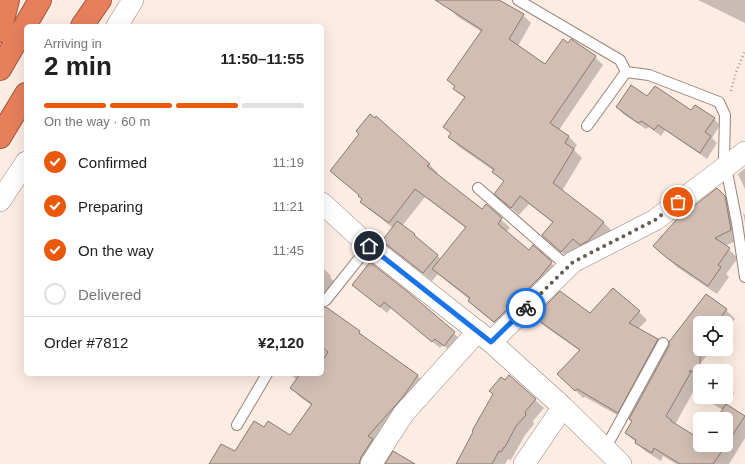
<!DOCTYPE html>
<meta charset="utf-8">
<style>
body{margin:0;font-family:Arial,sans-serif;background:#f2f2f2;color:#202124;height:100vh;display:flex;flex-direction:column;font-size:15px;white-space:nowrap}
*{box-sizing:border-box;margin:0}
p{font-size:13px;color:#757577}
.icon{flex:none;width:22px;height:22px;fill:none;stroke:currentColor;stroke-width:2;stroke-linecap:round;stroke-linejoin:round}
.map{position:relative;flex:1;overflow:hidden}
.sheet{position:absolute;left:24px;top:24px;width:300px;height:352px;display:flex;flex-direction:column;background:#fff;border-radius:6px;box-shadow:0 4px 16px #0002}
.sheet>*{flex:none}
.tools{position:absolute;left:693px;top:316px;display:grid;gap:8px}
.tools a{display:grid;place-items:center;width:40px;height:40px;border-radius:6px;background:#fff;box-shadow:0 4px 16px #0002;font-size:20px}
.pin{position:absolute;display:grid;place-items:center;width:34px;height:34px;color:#fff;margin:-17px;border:2px solid #fff;border-radius:50%;box-shadow:0 1px 4px #0007}
.courier{position:absolute;display:grid;place-items:center;width:40px;height:40px;margin:-20px;border:3px solid #1a73e8;border-radius:50%;background:#fff;color:#222;box-shadow:0 1px 5px #0007}
.overview em{font-style:normal;font-weight:800}
.overview div{display:flex;flex-direction:column-reverse}
.overview{display:flex;align-items:center;justify-content:space-between;height:68px;padding:0 20px}
h1{font-size:26px;font-weight:800;line-height:30px}
.bar{display:grid;grid-template-columns:repeat(4,1fr);gap:6px 4px;align-content:center;height:48px;padding:0 20px}
.bar i{height:5px;border-radius:3px;background:#e0e0e0}
.bar .current{background:#ea580c}
.bar p{grid-column:span 4}
.line{display:flex;align-items:center;gap:10px;padding:0 20px;border-top:1px solid #e0e0e0}
.line div{flex:1}
ol{padding:0 20px;list-style:none}
li{display:flex;align-items:center;gap:12px;height:44px}
li p{margin-inline-start:auto}
li .icon{padding:4px;border-radius:50%;background:#ea580c;color:#fff;stroke-width:4}
li:last-child{color:#757577}
li i{width:22px;height:22px;border:2px solid #e0e0e0;border-radius:50%}
.map>svg:first-child{display:block}
.shadow{fill:#0003;fill-rule:evenodd}
.building{fill:#d2bdb2;stroke:#8b796e}
.lines{fill:none;stroke-linecap:round;stroke-linejoin:round}
.lane-casing{stroke:#98857a;stroke-width:12}
.street-casing{stroke:#98857a;stroke-width:22}
.highway-casing{stroke:#9e573f;stroke-width:24}
.path{stroke:#aa9d95;stroke-width:2.5;stroke-dasharray:1 3;stroke-linecap:butt}
.lane{stroke:#fff;stroke-width:10}
.street{stroke:#fff;stroke-width:21}
.highway{stroke:#e77f5c;stroke-width:22}
.done{stroke:#665c56;stroke-width:4;stroke-dasharray:0 7.2}
.route{stroke:#1a73e8;stroke-width:5}
</style>
<div class="map">
<svg width="745" height="464" viewBox="0 0 745 464">
<rect width="100%" height="100%" fill="#fcece2"/>
<path class="shadow" d="M456,0H499L523,15L531,23L518,46L545,65L595,57L603,65L559,130L569,137L577,145L574,150L582,158L562,191L603,222L611,230L596,249L570,260L543,235L553,223L529,204L519,215L504,202L505,182L493,172L494,171L458,146L450,137L452,134L444,127L465,98L454,88L455,87L448,80L482,32L458,17L450,9Z
M698,0H745V23Z
M648,97L714,119L720,125L712,138L717,143L707,159L665,130L661,136L649,127L646,129L623,114L617,107Z
M429,164L438,173L436,175L482,210L486,205L510,228L506,232L529,252L533,246L561,272L503,330L478,310L469,301L470,300L438,274L432,281L392,250L383,241L393,228L370,210L362,202L363,200L360,196L331,171ZM425,197L467,229L441,259L423,244L414,234L402,226Z
M744,169H745V189L738,174Z
M724,196L734,206L740,239L725,246L738,258L726,274L729,277L717,294L677,267L655,246Z
M743,213L745,215V224V223Z
M322,267L331,276L330,277L337,285L322,306Z
M353,285L408,293L461,340L451,352L443,345L440,348L391,308L387,313Z
M706,295L726,310L735,319L726,330V323H700V349H712L700,364L713,371H700V396L693,392L675,425L700,440V445H726V419H717L723,410L701,397H726V380L731,385L729,388L734,393L727,405L745,417V438L729,464H676L663,456L661,461L645,451L626,433Z
M322,308H326L359,332L368,341L418,376L426,385L371,464H211L235,453L264,429L291,436L312,406L300,397L291,388L297,380L290,374H322Z
M639,312L647,320L638,329L658,339L666,347L626,420L585,397L583,398L559,374L580,351L543,325L535,317Z
M535,400L544,408L533,421L534,424L525,435L511,460L508,459L505,464H457Z"/>
<path class="building" d="M435,0H499L524,14L509,39L545,64L563,39L568,43L571,39L596,56L550,123L569,136L565,143L574,149L553,183L604,222L588,241L580,245L573,239L561,252L542,235L553,222L520,196L511,208L494,194L504,181L492,172L494,169L448,137L451,133L443,127L465,97L453,89L455,86L447,80L482,30Z
M631,85L647,96L655,86L691,110L695,105L715,118L705,132L711,136L700,153L658,125L654,130L642,121L638,123L616,107Z
M370,114L375,118L376,116L430,164L427,166L482,209L486,204L502,218L498,224L529,250L533,245L552,262L540,277L494,322L468,301L470,298L432,269L466,227L415,189L389,223L360,202L362,199L358,196L359,195L330,171L359,134L356,131Z
M717,188L725,196L731,230L715,238L730,248L718,265L721,267L708,286L667,258L653,246L677,219Z
M397,221L415,234L414,235L438,255L423,273L382,241Z
M370,262L408,292L455,332L444,346L435,339L432,342L384,302L380,307L352,285Z
M613,288L640,311L629,323L658,339L618,413L577,389L575,391L557,374L580,350L534,317L560,291L590,313Z
M706,294L727,309L716,323H700V371H689L691,372L666,416L671,420V421L700,439V445H726L713,464H680L654,448L652,453L635,443L636,440L625,433L632,421L629,419L669,346V342Z
M326,307L360,331L359,333L418,375L402,398L368,436L373,439L361,457L359,464H209L221,444L235,451L254,421L264,427L268,421L290,435L312,404L290,388L300,374H322V362L328,352L322,347V308Z
M509,375L536,399L525,412L526,415L516,426L505,447H504L501,452L499,451L492,464H456L473,432L472,431L493,394L489,391L501,377L505,380Z
M726,404L745,416L726,445V419H716Z
M393,451L415,464H385Z"/>
<g class="lines">
<g class="lane-casing">
<path id="lane" d="M518,0L620,60L626,72
M626,72L649,75L719,102L725,115L724,157L737,223L745,277
M587,126L626,72
M478,188L568,267
M322,302L326,300L369,246
M237,425L267,374
M605,449L663,343"/>
</g>
<g class="street-casing">
<path id="street" d="M117,26L133,0
M0,201L26,162
M322,203L369,246L491,342L563,407L621,464
M491,342L573,262L655,220L745,152
M371,464L404,413L478,331
M524,464L563,407"/>
</g>
<g class="highway-casing">
<path id="highway" d="M82,26L100,0
M0,31L8,0
M0,69L40,0
M0,137L26,94"/>
</g>
<path class="path" d="M731,91L736,72L745,51"/>
<use href="#lane" class="lane"/>
<use href="#street" class="street"/>
<use href="#highway" class="highway"/>
</g>
<g class="lines">
<path class="done" d="M526,308L573,262L655,220L678,202"/>
<path class="route" d="M369,246L491,342L526,308"/>
</g>
</svg>
<div class="tools">
<a><svg class="icon" aria-label="locate" viewBox="0 0 24 24"><circle cx="12" cy="12" r="6"/><path d="M12 2v4M12 18v4M2 12h4M18 12h4"/></svg></a>
<a>+</a>
<a>−</a>
</div>
<div class="pin" style="left:678px;top:202px;background:#ea580c"><svg class="icon" aria-label="bag" viewBox="0 0 24 24"><path d="M5 8h14l-1 12H6zM9 8a3 3 0 0 1 6 0"/></svg></div>
<div class="pin" style="left:369px;top:246px;background:#1f2937"><svg class="icon" aria-label="home" viewBox="0 0 24 24"><path d="M3 11l9-7 9 7M6 9v11h12V9"/></svg></div>
<div class="courier" style="left:526px;top:308px"><svg class="icon" aria-label="bike" viewBox="0 0 24 24"><circle cx="6" cy="16" r="4"/><circle cx="18" cy="16" r="4"/><path d="M6 16l4-8h5l3 8M10 8l3 8H6M13 5h3"/></svg></div>
<section class="sheet">
<div class="overview"><div><h1>2 min</h1><p>Arriving in</p></div><em>11:50–11:55</em></div>
<div class="bar"><i class="current"></i><i class="current"></i><i class="current"></i><i></i><p>On the way · 60 m</p></div>
<ol>
<li><svg class="icon" aria-label="check" viewBox="0 0 24 24"><path d="M5 12l5 5 9-10"/></svg>Confirmed<p>11:19</p></li>
<li><svg class="icon" aria-label="check" viewBox="0 0 24 24"><path d="M5 12l5 5 9-10"/></svg>Preparing<p>11:21</p></li>
<li><svg class="icon" aria-label="check" viewBox="0 0 24 24"><path d="M5 12l5 5 9-10"/></svg>On the way<p>11:45</p></li>
<li><i></i>Delivered</li>
</ol>
<div class="line" style="height:52px"><div>Order #7812</div><b>¥2,120</b></div>
</section>
</div>
